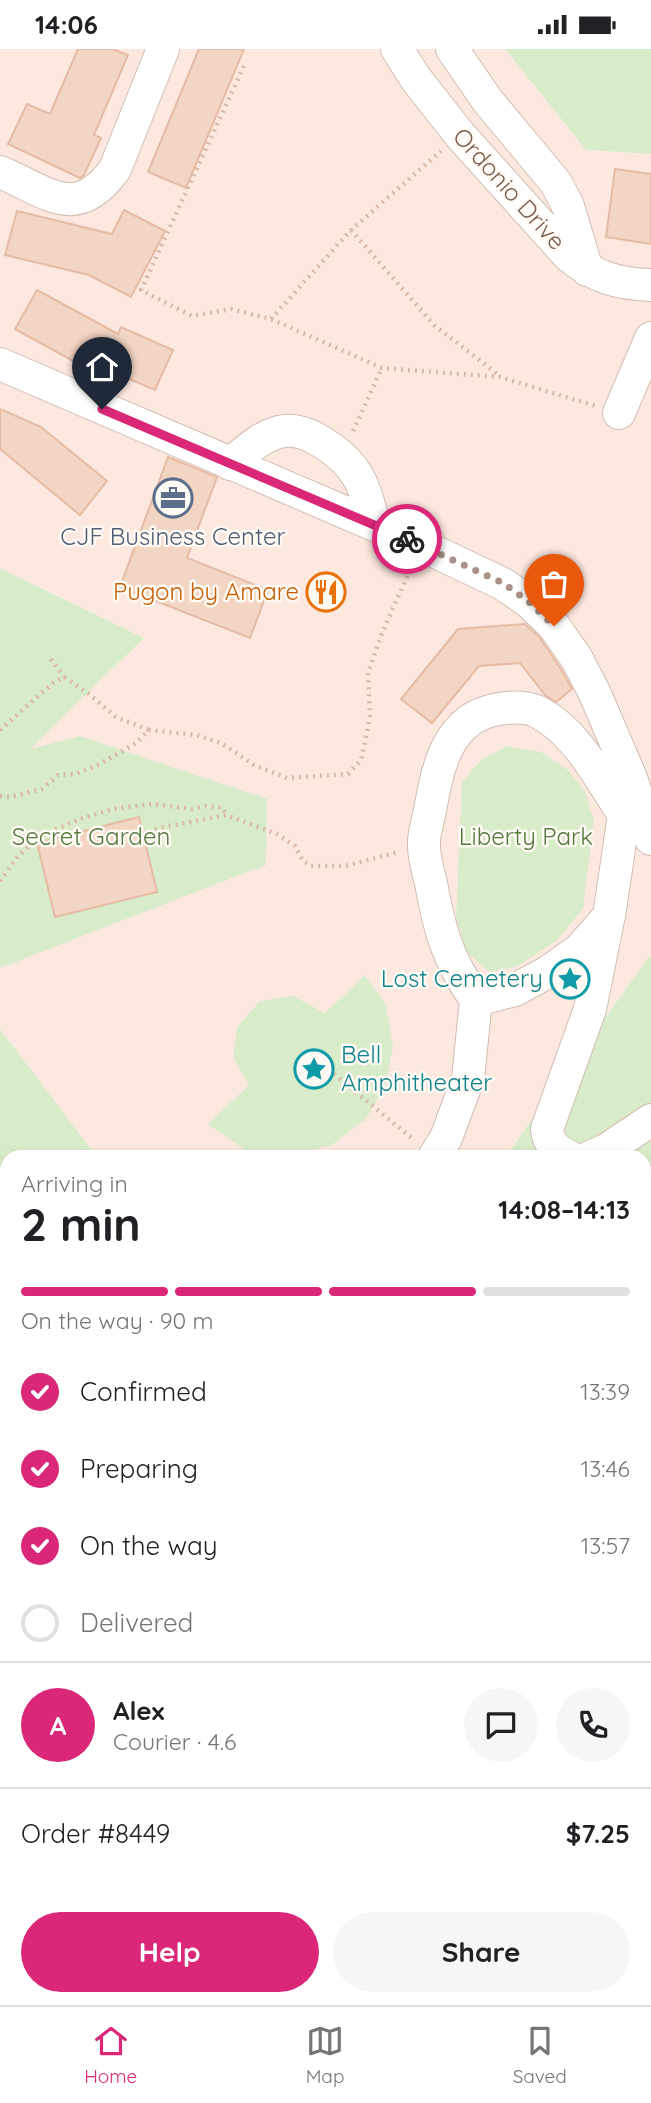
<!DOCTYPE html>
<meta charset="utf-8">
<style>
body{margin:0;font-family:Quicksand,sans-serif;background:#f6f6f6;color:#202124;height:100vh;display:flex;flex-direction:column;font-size:26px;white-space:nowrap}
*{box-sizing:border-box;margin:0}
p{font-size:23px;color:#757577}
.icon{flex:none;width:38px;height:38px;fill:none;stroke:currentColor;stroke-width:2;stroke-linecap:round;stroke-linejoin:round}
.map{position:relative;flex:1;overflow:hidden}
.side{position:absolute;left:0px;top:1101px;width:651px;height:856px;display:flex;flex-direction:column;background:#fff;border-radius:21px 21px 0 0;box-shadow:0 4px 10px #0003}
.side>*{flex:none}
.pin{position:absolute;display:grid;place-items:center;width:60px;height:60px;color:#fff;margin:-72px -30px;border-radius:50% 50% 50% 0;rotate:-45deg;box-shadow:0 0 7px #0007}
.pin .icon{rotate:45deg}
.courier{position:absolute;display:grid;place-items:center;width:70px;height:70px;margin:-35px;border:5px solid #db2777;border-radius:50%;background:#fff;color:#222;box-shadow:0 2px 9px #0007}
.overview em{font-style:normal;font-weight:700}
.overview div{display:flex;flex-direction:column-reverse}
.overview{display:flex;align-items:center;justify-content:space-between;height:119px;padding:0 21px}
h1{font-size:46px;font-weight:700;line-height:52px}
.bar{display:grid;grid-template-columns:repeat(4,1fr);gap:10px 7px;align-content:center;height:84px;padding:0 21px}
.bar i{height:9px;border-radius:5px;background:#e0e0e0}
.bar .on{background:#db2777}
.bar p{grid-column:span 4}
.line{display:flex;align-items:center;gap:18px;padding:0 21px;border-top:2px solid #e0e0e0}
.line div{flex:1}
.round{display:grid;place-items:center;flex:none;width:74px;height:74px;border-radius:37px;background:#f6f6f6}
ol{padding:0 21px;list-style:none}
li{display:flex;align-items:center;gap:21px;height:77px}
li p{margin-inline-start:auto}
li .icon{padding:7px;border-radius:50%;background:#db2777;color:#fff;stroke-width:4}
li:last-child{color:#757577}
li i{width:38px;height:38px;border:4px solid #e0e0e0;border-radius:50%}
.cta{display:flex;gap:14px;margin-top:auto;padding:14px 21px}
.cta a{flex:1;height:80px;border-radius:42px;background:#db2777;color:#fff;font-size:28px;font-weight:700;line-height:80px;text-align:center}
.cta a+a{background:#f6f6f6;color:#202124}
.status{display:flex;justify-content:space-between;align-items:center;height:49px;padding:0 35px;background:#fff;direction:ltr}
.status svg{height:19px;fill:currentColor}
.tabs{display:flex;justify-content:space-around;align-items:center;height:98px;border-top:2px solid #e0e0e0;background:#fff;font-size:19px;color:#757577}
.tabs a{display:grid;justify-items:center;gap:4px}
.tabs .on{color:#db2777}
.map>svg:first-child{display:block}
.commercial{fill:#fde8e0}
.green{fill:#d8ecc9}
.building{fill:#f3d5c3;stroke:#e6bba3;stroke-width:2}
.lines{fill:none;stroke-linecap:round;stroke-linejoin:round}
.minor-casing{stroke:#d1beb0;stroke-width:34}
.path{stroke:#d9b8a5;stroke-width:4.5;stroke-dasharray:2 5;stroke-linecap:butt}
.minor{stroke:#fff;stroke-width:32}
.done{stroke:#a89285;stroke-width:7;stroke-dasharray:0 12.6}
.route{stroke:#db2777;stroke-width:9}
.labels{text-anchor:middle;stroke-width:5;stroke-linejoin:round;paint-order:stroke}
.street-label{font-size:24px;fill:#7a5c4d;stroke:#fffaf3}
.service-label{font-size:24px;fill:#4e5e75;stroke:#fffaf3}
.food-label{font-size:24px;fill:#c56008;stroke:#fffaf3;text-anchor:end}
.park-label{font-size:24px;fill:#537a41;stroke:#fffaf3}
.culture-label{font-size:24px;fill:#0d838f;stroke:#fffaf3;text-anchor:end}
</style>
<div class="status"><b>14:06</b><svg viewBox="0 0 49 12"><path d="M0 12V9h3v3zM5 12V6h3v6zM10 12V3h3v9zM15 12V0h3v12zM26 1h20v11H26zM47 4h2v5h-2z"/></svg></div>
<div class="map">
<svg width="651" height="1956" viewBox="0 0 651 1956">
<rect width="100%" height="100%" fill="#fdf6ec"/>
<path class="commercial" d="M0,0H505L586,101L651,105V905L505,1108H97L0,980V727L144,589L0,519Z"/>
<path class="green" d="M505,0H651V105L586,101Z
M0,519L144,589L30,700L80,687L267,750L266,816L0,919Z
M506,697L541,703L568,721L585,742L594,772L583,860L556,892L516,918L489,923L466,902L456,868L462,733L481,711Z
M651,905V1333L644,1337V1108H505Z
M365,926L386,956L393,996L387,1033L366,1070L332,1096L286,1107L245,1101L208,1075L249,1036L233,1008L237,978L260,952L293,947L325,964Z
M0,980L97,1108H7V1950H644V1695L651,1698V1956H0Z
M651,1470V1664L645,1653L644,1640V1475Z"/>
<path class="building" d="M78,0H113L128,6L94,86L101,89L84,126L80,129L8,95L27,55L50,65Z
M199,0H244L186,139L148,123Z
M615,120L651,125V195L606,188Z
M124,161L165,182L131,248L89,226L5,206L17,162L112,185Z
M37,241L118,285L121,278L173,301L155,341L76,307L73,312L15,280Z
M0,360L41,378L107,432L80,466L0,400Z
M168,408L217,428L187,509L268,541L250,589L120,538Z
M525,575L540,589L561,620L572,640L556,653L546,647L520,614L479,617L432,674L401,650L458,580Z
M139,768L157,843L55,868L37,794Z"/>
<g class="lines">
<g class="minor-casing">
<path id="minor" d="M397,0L416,30L460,86L569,207C595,228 617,235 651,236
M452,0L487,51L556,134L568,157L587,221
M0,123C48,143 76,174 115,120L163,0
M0,315L421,496L503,535L529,553L554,577L577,610L595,645L631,729L651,790
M619,364L651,289
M230,415C245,403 260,388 279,383C293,379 309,385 320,392C357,414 365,435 374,476
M476,951L515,941L548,923L579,901L609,867L624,766L637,752
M434,1108L446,1089L468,1030L476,951C447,909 440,883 431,834C428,822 424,809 424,797C423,786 428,772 430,761C438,718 447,668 499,660C511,658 524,657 536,662C577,682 600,730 624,766
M570,1108C557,1102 548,1095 547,1080L590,960L608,871
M590,1108L606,1101L651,1071
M644,1247L651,1239
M644,1329L651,1325"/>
</g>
<path class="path" d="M244,17L141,241L192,267L231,260L271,270L382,319L500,328L596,357
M351,181L434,276L500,327
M271,270L351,181L441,102
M353,382L382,319
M51,610L64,628
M0,681L53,634L64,628L89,645L116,668L149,681
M0,747L11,748L42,740L58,726L75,725L98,716L136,694L149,681L197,686L221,694L254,716L287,729L348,725L361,711L370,669L368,624L382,584L411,519
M155,780L226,766L277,785L295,797L303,812L311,817H345L399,803
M0,832L19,806L40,787L80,770L113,760L153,755L192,760L205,757L223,759L226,766
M323,1016L414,1091
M0,1198L7,1196
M644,1543L651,1545"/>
<use href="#minor" class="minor"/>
</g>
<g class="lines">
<path class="done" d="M407,490L503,534L529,553L554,577"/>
<path class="route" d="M102,360L407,490"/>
</g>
<defs>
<g id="office-ring" transform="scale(2.0125)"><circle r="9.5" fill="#fffaf3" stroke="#5c6f8a" stroke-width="1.5"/><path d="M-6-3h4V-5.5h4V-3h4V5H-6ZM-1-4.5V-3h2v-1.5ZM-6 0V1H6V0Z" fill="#5c6f8a"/></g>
<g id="restaurant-ring" transform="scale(2.0125)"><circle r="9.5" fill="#fffaf3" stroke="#e8710a" stroke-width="1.5"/><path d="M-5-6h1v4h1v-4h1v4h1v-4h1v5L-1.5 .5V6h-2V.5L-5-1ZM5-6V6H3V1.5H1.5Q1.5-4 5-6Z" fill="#e8710a"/></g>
<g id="sight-ring" transform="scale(2.0125)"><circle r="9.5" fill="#fffaf3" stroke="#0f9aa8" stroke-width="1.5"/><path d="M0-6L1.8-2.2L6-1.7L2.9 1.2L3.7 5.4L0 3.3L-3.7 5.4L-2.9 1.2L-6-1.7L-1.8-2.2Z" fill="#0f9aa8"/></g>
</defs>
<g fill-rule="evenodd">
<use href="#office-ring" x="173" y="449"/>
<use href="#restaurant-ring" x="326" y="543"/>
<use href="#sight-ring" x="570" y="930"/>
<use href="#sight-ring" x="314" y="1020"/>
</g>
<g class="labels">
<g class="street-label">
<text transform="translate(509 140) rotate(48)" y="8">Ordonio Drive</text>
</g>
<g class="service-label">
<text x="173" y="496">CJF Business Center</text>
</g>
<g class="food-label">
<text x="299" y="551">Pugon by Amare</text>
</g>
<g class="park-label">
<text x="91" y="796">Secret Garden</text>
<text x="526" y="796">Liberty Park</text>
</g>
<g class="culture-label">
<text x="543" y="938">Lost Cemetery</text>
<text x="341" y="1014" text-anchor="start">Bell<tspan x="341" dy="28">Amphitheater</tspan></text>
</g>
</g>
</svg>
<div class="pin" style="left:554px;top:577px;background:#ea580c"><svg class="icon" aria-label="bag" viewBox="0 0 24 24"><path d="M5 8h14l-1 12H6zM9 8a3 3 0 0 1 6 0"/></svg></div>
<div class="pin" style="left:102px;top:360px;background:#1f2937"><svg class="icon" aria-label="home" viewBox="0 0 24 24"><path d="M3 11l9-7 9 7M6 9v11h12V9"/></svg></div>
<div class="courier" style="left:407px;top:490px"><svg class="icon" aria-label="bike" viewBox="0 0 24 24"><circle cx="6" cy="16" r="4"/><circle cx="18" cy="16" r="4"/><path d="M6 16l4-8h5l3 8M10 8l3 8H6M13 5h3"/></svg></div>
<section class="side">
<div class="overview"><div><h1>2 min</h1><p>Arriving in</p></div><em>14:08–14:13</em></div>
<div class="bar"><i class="on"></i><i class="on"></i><i class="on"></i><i></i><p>On the way · 90 m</p></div>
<ol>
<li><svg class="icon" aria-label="check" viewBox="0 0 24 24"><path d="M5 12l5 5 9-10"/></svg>Confirmed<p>13:39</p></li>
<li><svg class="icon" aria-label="check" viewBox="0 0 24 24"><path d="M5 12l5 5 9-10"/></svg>Preparing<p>13:46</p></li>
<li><svg class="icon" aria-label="check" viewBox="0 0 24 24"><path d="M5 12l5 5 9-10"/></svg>On the way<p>13:57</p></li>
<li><i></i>Delivered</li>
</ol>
<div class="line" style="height:126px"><b class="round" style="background:#db2777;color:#fff">A</b><div><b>Alex</b><p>Courier · 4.6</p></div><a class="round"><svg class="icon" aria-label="chat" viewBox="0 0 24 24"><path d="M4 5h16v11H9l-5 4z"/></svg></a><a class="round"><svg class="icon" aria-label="phone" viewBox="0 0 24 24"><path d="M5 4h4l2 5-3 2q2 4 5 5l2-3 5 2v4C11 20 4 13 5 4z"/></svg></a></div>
<div class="line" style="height:91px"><div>Order #8449</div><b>$7.25</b></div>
<div class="cta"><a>Help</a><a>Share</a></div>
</section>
</div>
<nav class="tabs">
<a class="on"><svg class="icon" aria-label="home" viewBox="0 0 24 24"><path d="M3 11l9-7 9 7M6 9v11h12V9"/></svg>Home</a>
<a><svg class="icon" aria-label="map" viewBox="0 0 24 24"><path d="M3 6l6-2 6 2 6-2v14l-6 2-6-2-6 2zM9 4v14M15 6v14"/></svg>Map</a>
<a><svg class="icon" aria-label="saved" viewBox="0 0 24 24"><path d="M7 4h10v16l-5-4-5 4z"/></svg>Saved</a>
</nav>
